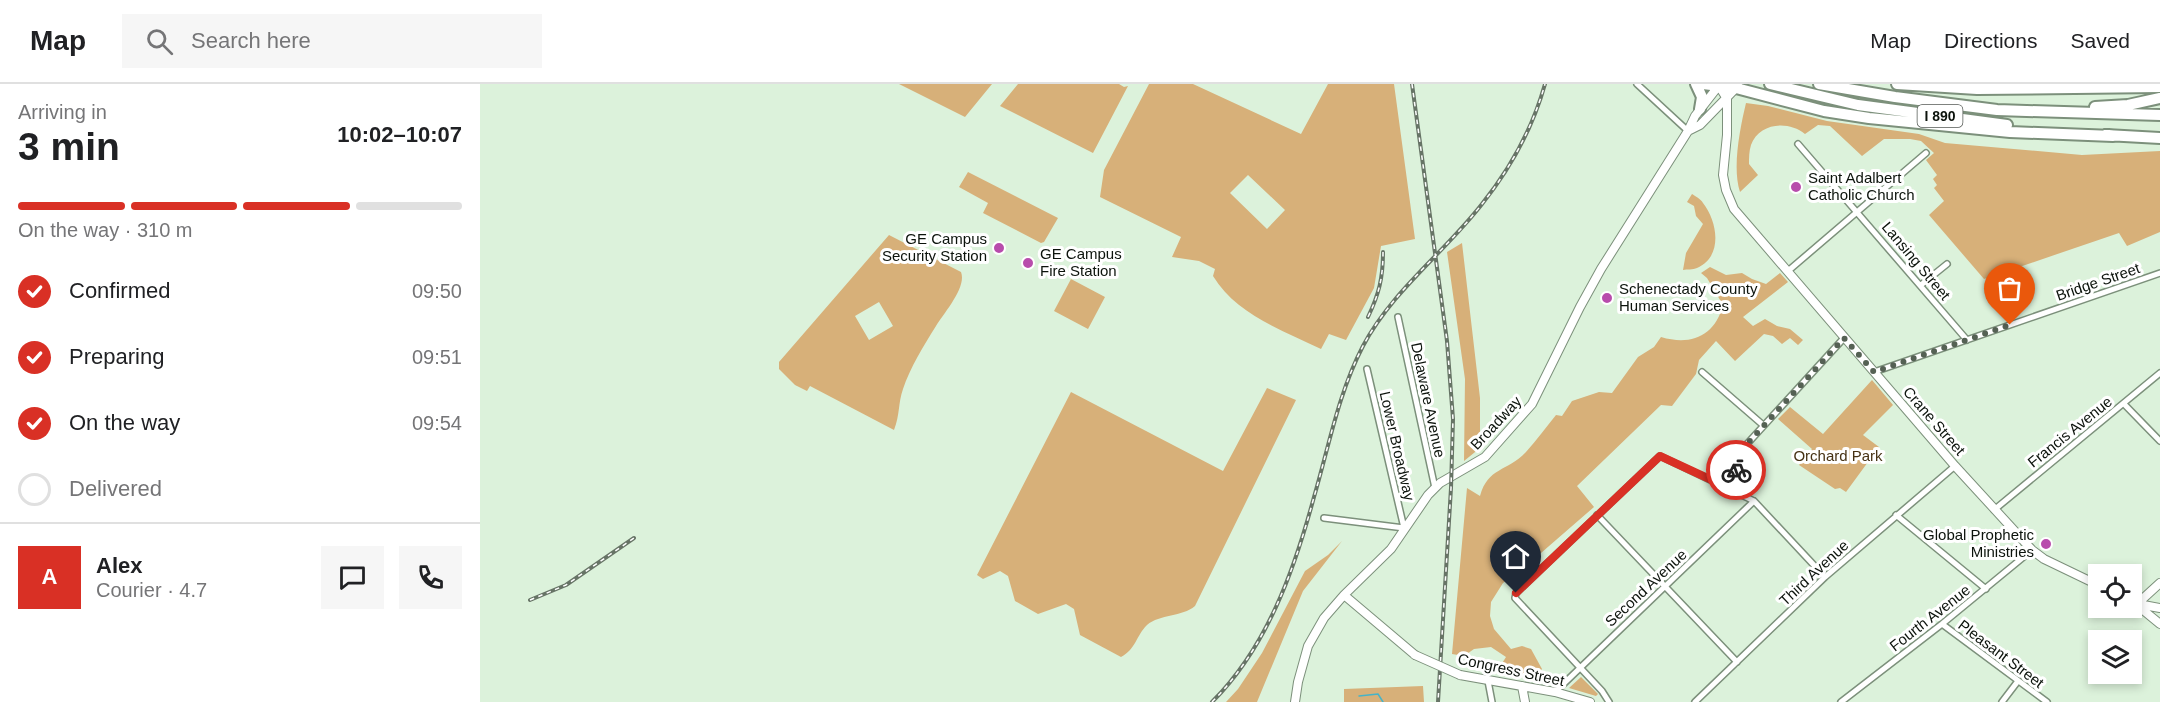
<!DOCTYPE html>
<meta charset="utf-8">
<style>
body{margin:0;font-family:Arial,sans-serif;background:#f6f6f6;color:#202124;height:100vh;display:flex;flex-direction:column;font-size:22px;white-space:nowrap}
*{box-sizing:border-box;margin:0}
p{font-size:20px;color:#757577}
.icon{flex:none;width:33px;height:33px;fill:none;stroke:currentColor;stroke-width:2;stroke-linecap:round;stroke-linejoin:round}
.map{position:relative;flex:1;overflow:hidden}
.details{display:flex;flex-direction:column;background:#fff;width:480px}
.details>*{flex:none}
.fabs{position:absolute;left:1608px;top:480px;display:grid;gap:12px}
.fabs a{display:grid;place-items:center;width:54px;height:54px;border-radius:0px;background:#fff;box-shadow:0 3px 9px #0003;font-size:30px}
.pin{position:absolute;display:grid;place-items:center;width:51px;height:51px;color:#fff;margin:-62px -26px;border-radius:50% 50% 50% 0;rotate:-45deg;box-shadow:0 0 6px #0007}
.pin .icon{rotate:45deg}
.courier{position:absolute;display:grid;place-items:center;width:60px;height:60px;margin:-30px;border:4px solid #d93025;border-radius:50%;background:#fff;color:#222;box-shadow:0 2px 8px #0007}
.summary em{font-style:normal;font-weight:600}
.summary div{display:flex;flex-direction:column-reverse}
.summary{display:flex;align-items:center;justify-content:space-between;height:102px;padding:0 18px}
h1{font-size:39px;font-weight:600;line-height:45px}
.bar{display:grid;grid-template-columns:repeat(4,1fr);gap:9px 6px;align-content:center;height:72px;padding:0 18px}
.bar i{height:8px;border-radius:4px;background:#e0e0e0}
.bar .current{background:#d93025}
.bar p{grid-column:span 4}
.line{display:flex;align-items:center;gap:15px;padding:0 18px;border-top:2px solid #e0e0e0}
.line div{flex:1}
.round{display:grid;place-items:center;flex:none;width:63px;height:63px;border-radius:0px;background:#f6f6f6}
ol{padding:0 18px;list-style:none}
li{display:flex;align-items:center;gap:18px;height:66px}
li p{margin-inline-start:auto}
li .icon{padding:6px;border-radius:50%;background:#d93025;color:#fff;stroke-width:4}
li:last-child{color:#757577}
li i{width:33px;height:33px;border:3px solid #e0e0e0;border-radius:50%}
header{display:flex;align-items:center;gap:36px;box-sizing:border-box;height:84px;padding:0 30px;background:#fff;border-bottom:2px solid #e0e0e0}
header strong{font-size:28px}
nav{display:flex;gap:33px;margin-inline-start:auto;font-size:21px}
.search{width:420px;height:54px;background:#f6f6f6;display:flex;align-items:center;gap:15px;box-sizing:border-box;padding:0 21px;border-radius:0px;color:#757577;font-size:22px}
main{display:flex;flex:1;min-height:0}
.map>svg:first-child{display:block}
.green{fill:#d7b079;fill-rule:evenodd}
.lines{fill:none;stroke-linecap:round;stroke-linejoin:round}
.stream{stroke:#46b3c8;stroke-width:1.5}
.street-casing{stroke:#7c907b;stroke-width:8}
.secondary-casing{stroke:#7c907b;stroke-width:10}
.highway-casing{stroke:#7c907b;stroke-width:14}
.street{stroke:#fff;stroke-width:5}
.secondary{stroke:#fff;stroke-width:8}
.highway{stroke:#fff;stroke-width:10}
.rail-casing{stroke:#677466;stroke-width:4}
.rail{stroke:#fff;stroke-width:1.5;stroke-dasharray:4.5;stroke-linecap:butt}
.secondary-bridge-casing{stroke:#7c907b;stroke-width:10;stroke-linecap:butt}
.secondary-bridge{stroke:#fff;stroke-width:8}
.done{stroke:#556154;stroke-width:6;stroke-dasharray:0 10.8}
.route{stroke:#d93025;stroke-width:8}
.poi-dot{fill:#b84cac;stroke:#fff;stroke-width:2}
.labels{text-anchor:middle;stroke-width:6;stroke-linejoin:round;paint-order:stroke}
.shield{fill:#fff;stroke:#555a55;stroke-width:1.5}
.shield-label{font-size:14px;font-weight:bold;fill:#0c130c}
.poi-label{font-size:15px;fill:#0c130c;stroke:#fff;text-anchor:start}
.street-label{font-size:15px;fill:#0c130c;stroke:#fff}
.park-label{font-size:15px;fill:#463214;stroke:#fff}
</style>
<header>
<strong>Map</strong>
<div class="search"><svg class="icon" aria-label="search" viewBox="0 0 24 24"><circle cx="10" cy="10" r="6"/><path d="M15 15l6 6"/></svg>Search here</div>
<nav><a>Map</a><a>Directions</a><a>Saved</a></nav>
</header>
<main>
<section class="details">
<div class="summary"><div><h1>3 min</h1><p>Arriving in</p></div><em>10:02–10:07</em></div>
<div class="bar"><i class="current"></i><i class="current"></i><i class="current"></i><i></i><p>On the way · 310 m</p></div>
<ol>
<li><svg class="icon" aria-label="check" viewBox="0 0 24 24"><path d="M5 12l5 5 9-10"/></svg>Confirmed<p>09:50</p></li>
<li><svg class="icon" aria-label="check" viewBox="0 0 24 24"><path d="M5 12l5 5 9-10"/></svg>Preparing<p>09:51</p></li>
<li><svg class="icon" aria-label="check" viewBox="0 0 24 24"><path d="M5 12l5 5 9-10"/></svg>On the way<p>09:54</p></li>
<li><i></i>Delivered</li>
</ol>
<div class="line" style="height:108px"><b class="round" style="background:#d93025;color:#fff">A</b><div><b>Alex</b><p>Courier · 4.7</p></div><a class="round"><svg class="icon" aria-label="chat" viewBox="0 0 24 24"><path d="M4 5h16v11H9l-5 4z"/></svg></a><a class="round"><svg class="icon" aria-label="phone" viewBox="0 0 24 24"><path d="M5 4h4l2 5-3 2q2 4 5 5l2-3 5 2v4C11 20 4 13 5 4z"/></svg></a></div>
</section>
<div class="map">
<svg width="1680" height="618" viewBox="0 0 1680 618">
<rect width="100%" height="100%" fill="#dcf2db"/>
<path class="green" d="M419,0H512L485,33Z
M538,0H639L644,3L648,2L613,69L520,22Z
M669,0H713L821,50L848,0H914L935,155L901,162L894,204L866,256L849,250L841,265C803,247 756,230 733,192L735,185L719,177L692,173L701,153L620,113L624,86ZM768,91L805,126L787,145L750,109Z
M1266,19L1288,22L1347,37L1439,50L1465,59L1602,71L1680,67V148L1647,162L1639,149L1504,195L1449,131L1464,117L1454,104L1457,101L1453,95L1457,91L1446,76L1454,69L1441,57L1430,55H1404L1382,72L1350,42L1338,41L1325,50C1308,36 1279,39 1271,61C1269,67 1269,74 1269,80L1278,91L1260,108C1252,84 1260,44 1266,19Z
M488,88L578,134L564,158L561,159L503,129L508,119L479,103Z
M1212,110C1215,112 1221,115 1223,119C1238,138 1243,173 1217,184C1213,186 1207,185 1203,186L1206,169L1223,140L1216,132L1214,122L1207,118Z
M409,151L481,188C487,203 464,229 456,242C444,261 430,284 423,305C418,319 420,331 414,346L330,302L327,307L315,301L299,285V278ZM399,218L413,242L389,256L375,232Z
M982,159L1000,314V364L984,377L985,295L967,168Z
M1230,183L1246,191L1262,189L1272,195L1286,200L1300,189L1308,198L1263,233L1273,242L1285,235L1297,242L1310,245L1323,256L1318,261L1310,254L1302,260L1293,252L1284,250L1255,277L1236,257L1219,276L1216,290L1192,322L1181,321L1097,402L1114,423L1061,469L1023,499L1011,518L1010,532L1014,545L1031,565L1042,562L1051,565L1062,585L1053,594L1016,589L1026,573L1011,563L994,565L984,572L972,570L987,404L1000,412C1008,383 1027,388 1046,368C1057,356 1066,343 1076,331L1082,332L1092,317L1119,308L1132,309L1158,273L1174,263L1181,253C1211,262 1235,252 1243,221L1227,194L1221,189Z
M591,195L625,213L608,245L574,227Z
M1392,296L1413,321L1383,351L1399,363L1366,408L1360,404L1355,405L1319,381L1332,365L1298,335L1310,323L1343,350Z
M787,304L816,316L715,522C702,533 680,530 667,541C656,552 656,565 641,573L600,551L594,525L586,520L558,530L535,517L528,492L520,487L503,495L497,491L591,308L743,387Z
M862,457L823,507L777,618H746L758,605L782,569L825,487L848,471Z
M1101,593L1118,610L1116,612L1089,604Z
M943,602L944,618H864V605Z"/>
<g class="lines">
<path class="stream" d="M879,612L898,610L903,618"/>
<g class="street-casing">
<path id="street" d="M1157,0L1208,47
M1318,60L1487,256
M1308,187L1446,69
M1441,201L1467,180
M918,233L955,404
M1222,288L1283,341
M1394,288L1680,189
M1644,320L1680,357
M1249,404L1267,360L1364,254
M1514,426L1680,289
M1117,431L1257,578
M1416,431L1506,505
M844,434L924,444L887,285
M1462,540L1567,618
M1008,597L1012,618
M1075,608L1274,417
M1129,618L1122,607L1035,514L1036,509L1180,372L1274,417L1345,493
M1215,618L1345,493L1475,382
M1361,618L1462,540L1552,466
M1522,618L1538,597"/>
</g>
<g class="secondary-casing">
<path id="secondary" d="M1239,2L1247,15V51L1243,91L1246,106L1254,125L1475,382L1552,466L1564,475L1618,501
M1208,47L1220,41L1258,2
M864,511L935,571
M1652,517L1680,540
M1657,520L1680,499
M1658,520L1680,524
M980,591L1075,608L1110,618
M1042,602L1045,618
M815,618L818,598L828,562L844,534L864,511L911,465L948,411L960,399L1005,373L1052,320L1100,223L1121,185L1208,47L1215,32L1240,0"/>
</g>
<g class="highway-casing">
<path id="highway" d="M1216,0L1222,13L1220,25
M1223,0L1256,4L1344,27L1389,34L1530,48L1633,52
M1290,0L1378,21L1527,41
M1339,0L1415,13L1517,26L1680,31
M1417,0L1497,5L1680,3
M1615,23L1648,21L1680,14
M1626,51L1680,54"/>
</g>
<use href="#street" class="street"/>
<use href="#secondary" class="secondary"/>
<use href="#highway" class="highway"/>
<g class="rail-casing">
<path id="rail" d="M932,0L967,257L973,335L971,404L958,618
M888,233C899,210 903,194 903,168
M50,516L86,501L154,454
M732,618C787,563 814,487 834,413C849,362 858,310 883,262C912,207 964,169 1002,120C1030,85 1053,43 1065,0"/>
</g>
<use href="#rail" class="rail"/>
<g class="secondary-bridge-casing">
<path id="secondary-bridge" d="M935,571L980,591"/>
</g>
<use href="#secondary-bridge" class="secondary-bridge"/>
</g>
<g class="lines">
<path class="done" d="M1256,386L1267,360L1364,254L1394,288L1530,241"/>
<path class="route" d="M1036,509L1180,372L1249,404L1256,386"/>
</g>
<g class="poi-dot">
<circle cx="1316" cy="103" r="6"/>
<circle cx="519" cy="164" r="6"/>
<circle cx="548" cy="179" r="6"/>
<circle cx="1127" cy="214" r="6"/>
<circle cx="1566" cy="460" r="6"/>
</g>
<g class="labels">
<rect class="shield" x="1437.5" y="21" width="45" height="22" rx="4.5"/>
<g class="shield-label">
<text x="1460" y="37">I 890</text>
</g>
<g class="poi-label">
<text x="1328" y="99">Saint Adalbert<tspan x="1328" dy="17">Catholic Church</tspan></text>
<text x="507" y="160" text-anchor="end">GE Campus<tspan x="507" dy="17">Security Station</tspan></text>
<text x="560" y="175">GE Campus<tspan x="560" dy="17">Fire Station</tspan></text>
<text x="1139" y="210">Schenectady County<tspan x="1139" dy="17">Human Services</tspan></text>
<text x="1554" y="456" text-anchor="end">Global Prophetic<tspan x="1554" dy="17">Ministries</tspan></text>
</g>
<g class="street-label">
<text transform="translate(1436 177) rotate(50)" y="5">Lansing Street</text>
<text transform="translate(1618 198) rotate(-19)" y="5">Bridge Street</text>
<text transform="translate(948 316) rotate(78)" y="5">Delaware Avenue</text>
<text transform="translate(1454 337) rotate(49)" y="5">Crane Street</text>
<text transform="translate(1016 339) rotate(-47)" y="5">Broadway</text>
<text transform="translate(1590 348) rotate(-39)" y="5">Francis Avenue</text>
<text transform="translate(917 362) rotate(77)" y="5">Lower Broadway</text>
<text transform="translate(1334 489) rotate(-43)" y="5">Third Avenue</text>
<text transform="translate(1166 504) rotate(-43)" y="5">Second Avenue</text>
<text transform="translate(1450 534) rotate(-38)" y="5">Fourth Avenue</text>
<text transform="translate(1521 570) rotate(37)" y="5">Pleasant Street</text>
<text transform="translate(1031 586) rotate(12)" y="5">Congress Street</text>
</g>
<g class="park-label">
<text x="1358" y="377">Orchard Park</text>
</g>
</g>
</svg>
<div class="fabs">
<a><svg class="icon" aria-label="locate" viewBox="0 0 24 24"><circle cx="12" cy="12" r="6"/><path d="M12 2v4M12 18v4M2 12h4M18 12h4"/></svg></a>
<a><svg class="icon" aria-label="layers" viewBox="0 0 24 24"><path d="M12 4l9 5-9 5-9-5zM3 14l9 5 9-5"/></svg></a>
</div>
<div class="pin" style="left:1530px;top:241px;background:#ea580c"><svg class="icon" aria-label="bag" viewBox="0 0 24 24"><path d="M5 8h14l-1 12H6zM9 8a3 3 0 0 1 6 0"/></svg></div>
<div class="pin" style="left:1036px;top:509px;background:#1f2937"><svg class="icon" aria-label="home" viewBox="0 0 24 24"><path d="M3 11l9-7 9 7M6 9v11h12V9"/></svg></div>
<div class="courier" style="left:1256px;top:386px"><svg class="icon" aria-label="bike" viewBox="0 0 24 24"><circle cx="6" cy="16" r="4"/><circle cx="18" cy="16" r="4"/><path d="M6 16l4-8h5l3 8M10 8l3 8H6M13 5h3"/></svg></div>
</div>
</main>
